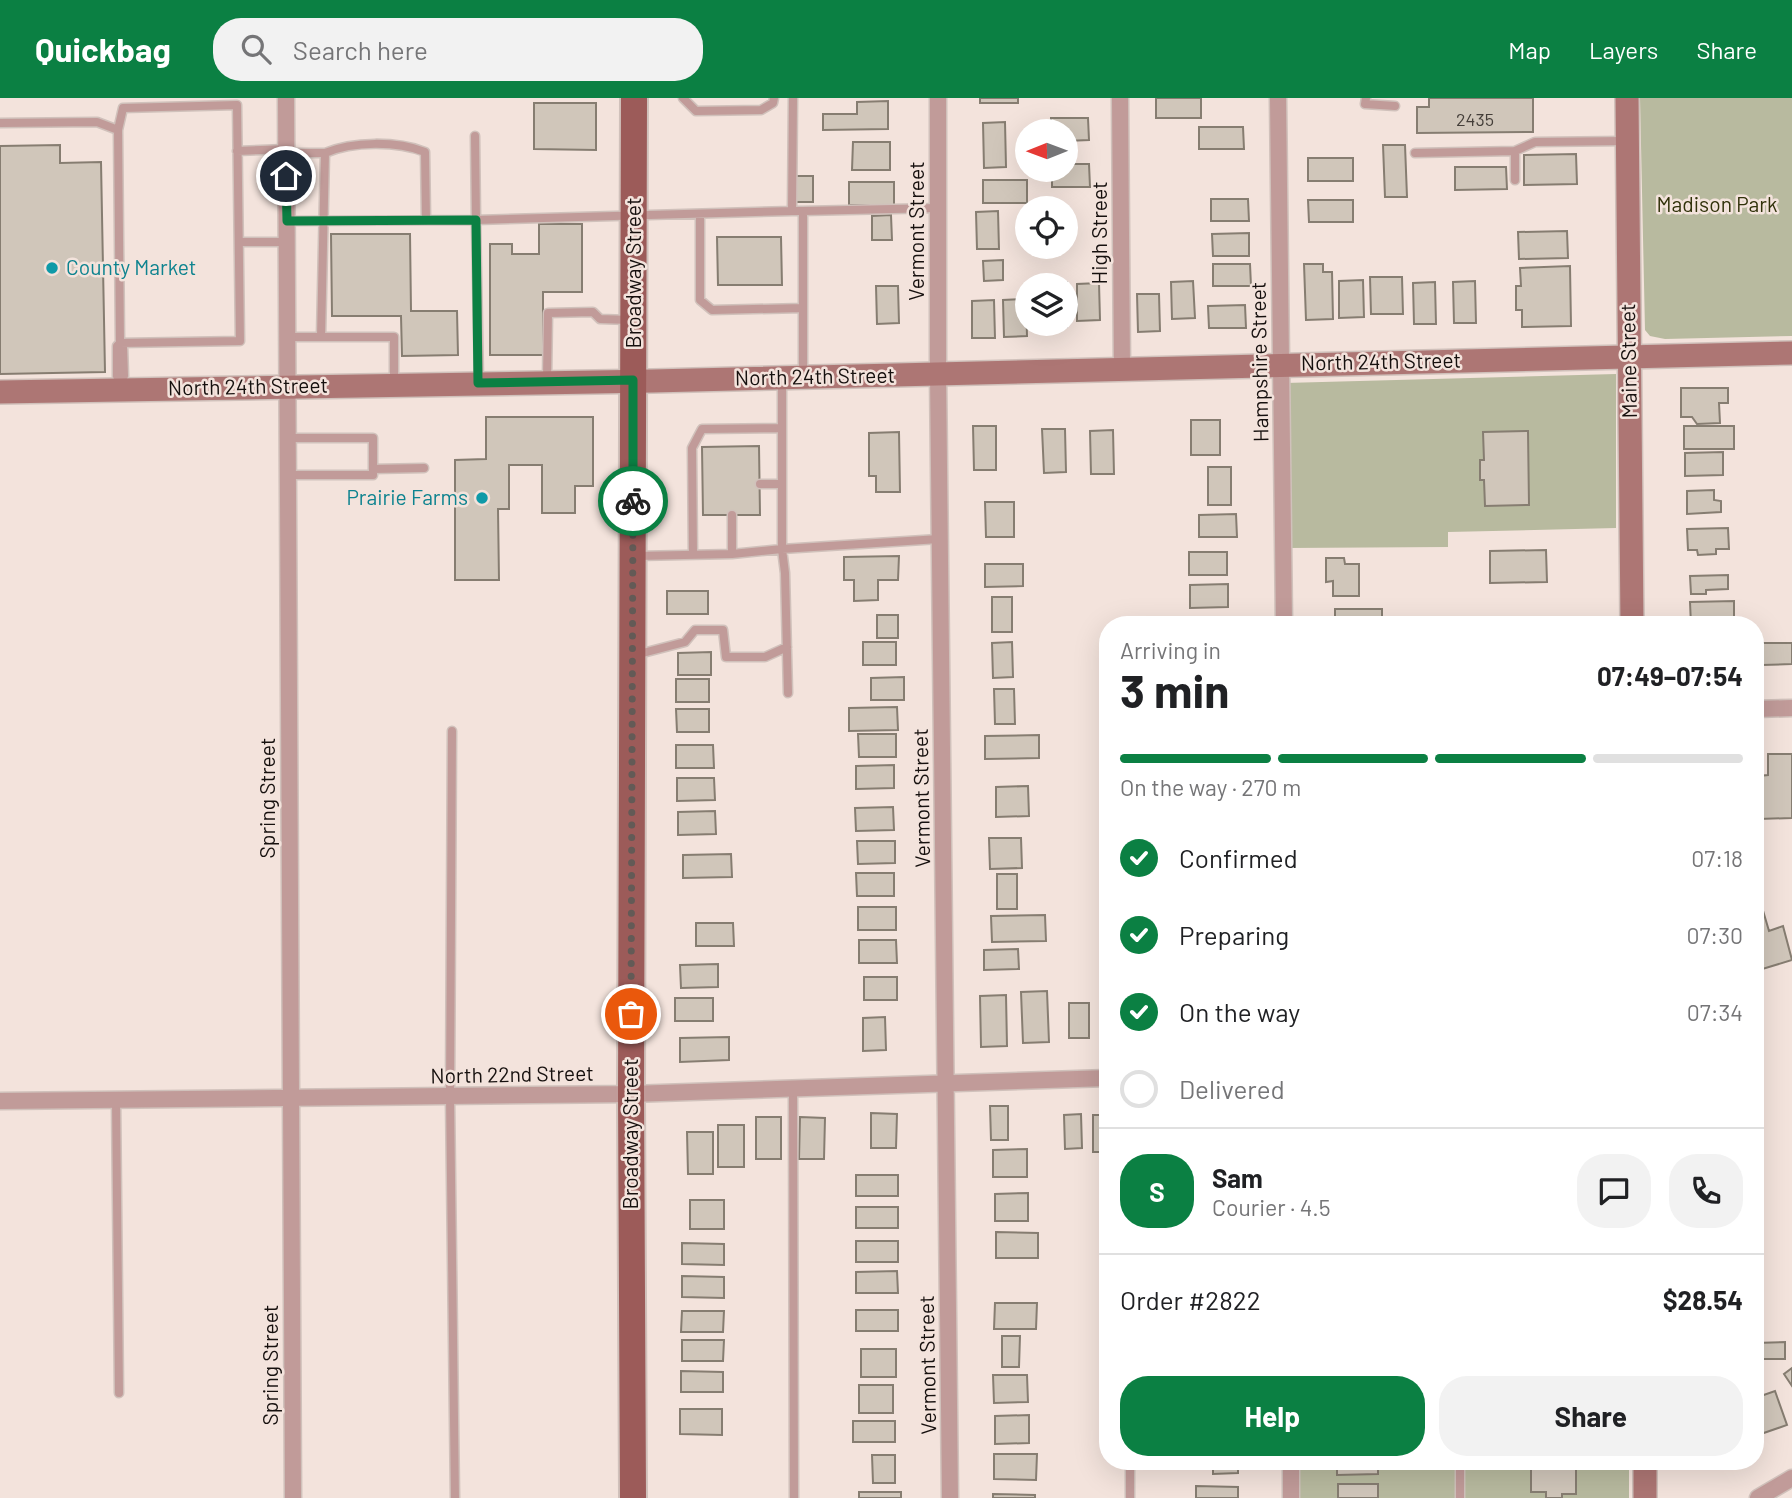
<!DOCTYPE html>
<meta charset="utf-8">
<style>
body{margin:0;font-family:Barlow,sans-serif;background:#f2f2f2;color:#202124;height:100vh;display:flex;flex-direction:column;font-size:26px;white-space:nowrap}
*{box-sizing:border-box;margin:0}
p{font-size:23px;color:#757577}
.icon{flex:none;width:38px;height:38px;fill:none;stroke:currentColor;stroke-width:2;stroke-linecap:round;stroke-linejoin:round}
.map{position:relative;flex:1;overflow:hidden}
.sheet{position:absolute;left:1099px;top:518px;width:665px;height:854px;display:flex;flex-direction:column;background:#fff;border-radius:28px;box-shadow:0 7px 28px #0002}
.sheet>*{flex:none}
.needle{width:46px;rotate:269deg}
.controls{position:absolute;left:1015px;top:21px;display:grid;gap:14px}
.controls a{display:grid;place-items:center;width:63px;height:63px;border-radius:50%;background:#fff;box-shadow:0 7px 28px #0002;font-size:35px}
.pin{position:absolute;display:grid;place-items:center;width:60px;height:60px;color:#fff;margin:-30px;border:4px solid #fff;border-radius:50%;box-shadow:0 2px 7px #0007}
.courier{position:absolute;display:grid;place-items:center;width:70px;height:70px;margin:-35px;border:5px solid #0b8043;border-radius:50%;background:#fff;color:#222;box-shadow:0 2px 9px #0007}
.overview em{font-style:normal;font-weight:700}
.overview div{display:flex;flex-direction:column-reverse}
.overview{display:flex;align-items:center;justify-content:space-between;height:119px;padding:0 21px}
h1{font-size:46px;font-weight:700;line-height:52px}
.bar{display:grid;grid-template-columns:repeat(4,1fr);gap:10px 7px;align-content:center;height:84px;padding:0 21px}
.bar i{height:9px;border-radius:5px;background:#e0e0e0}
.bar .active{background:#0b8043}
.bar p{grid-column:span 4}
.line{display:flex;align-items:center;gap:18px;padding:0 21px;border-top:2px solid #e0e0e0}
.line div{flex:1}
.round{display:grid;place-items:center;flex:none;width:74px;height:74px;border-radius:28px;background:#f2f2f2}
ol{padding:0 21px;list-style:none}
li{display:flex;align-items:center;gap:21px;height:77px}
li p{margin-inline-start:auto}
li .icon{padding:7px;border-radius:50%;background:#0b8043;color:#fff;stroke-width:4}
li:last-child{color:#757577}
li i{width:38px;height:38px;border:4px solid #e0e0e0;border-radius:50%}
.cta{display:flex;gap:14px;margin-top:auto;padding:14px 21px}
.cta a{flex:1;height:80px;border-radius:28px;background:#0b8043;color:#fff;font-size:28px;font-weight:700;line-height:80px;text-align:center}
.cta a+a{background:#f2f2f2;color:#202124}
header{display:flex;align-items:center;gap:42px;box-sizing:border-box;height:98px;padding:0 35px;background:#0b8043;color:#fff}
header strong{font-size:33px}
nav{display:flex;gap:38px;margin-inline-start:auto;font-size:24px}
.search{width:490px;height:63px;background:#f2f2f2;display:flex;align-items:center;gap:18px;box-sizing:border-box;padding:0 24px;border-radius:28px;color:#757577;font-size:26px}
.map>svg:first-child{display:block}
.green{fill:#b8ba9f}
.building{fill:#d0c6ba;stroke:#867d71;stroke-width:2}
.lines{fill:none;stroke-linecap:round;stroke-linejoin:round}
.lane-casing{stroke:#d0c1bb;stroke-width:11}
.street-casing{stroke:#d0c1bb;stroke-width:19}
.secondary-casing{stroke:#d0c1bb;stroke-width:26}
.primary-casing{stroke:#d0c1bb;stroke-width:30}
.lane{stroke:#c19b99;stroke-width:8}
.street{stroke:#c19b99;stroke-width:16}
.secondary{stroke:#ad7674;stroke-width:23}
.primary{stroke:#9c5b59;stroke-width:26}
.done{stroke:#635a56;stroke-width:7;stroke-dasharray:0 12.6}
.route{stroke:#0b8043;stroke-width:9}
.culture-dot{fill:#0f9aa8;stroke:#f3e3dc;stroke-width:2.5}
.labels{text-anchor:middle;stroke-width:5;stroke-linejoin:round;paint-order:stroke}
.number-label{font-size:18px;fill:#443e39}
.park-label{font-size:21px;fill:#31320a;stroke:#f3e3dc}
.street-label{font-size:21px;fill:#16100e;stroke:#f3e3dc}
.culture-label{font-size:21px;fill:#0d838f;stroke:#f3e3dc;text-anchor:start}
</style>
<header>
<strong>Quickbag</strong>
<div class="search"><svg class="icon" aria-label="search" viewBox="0 0 24 24"><circle cx="10" cy="10" r="6"/><path d="M15 15l6 6"/></svg>Search here</div>
<nav><a>Map</a><a>Layers</a><a>Share</a></nav>
</header>
<div class="map">
<svg width="1792" height="1400" viewBox="0 0 1792 1400">
<rect width="100%" height="100%" fill="#f3e3dc"/>
<path class="green" d="M1640,0H1792V238L1665,241L1650,238L1645,232Z
M1616,276V430L1448,434V449L1287,450L1285,285Z
M1299,1363H1629V1400H1299Z"/>
<path class="building" d="M980,0H1018V5H980Z
M1156,0H1201V20H1156Z
M1429,0H1533V34L1417,35V9H1429Z
M888,3V31L823,32V16H857V4Z
M534,5H596V52L534,51Z
M1051,20H1088L1089,42L1066,43V33H1051Z
M1005,24L1006,69L984,70L983,25Z
M1199,29H1243L1244,51H1199Z
M853,44H890V72H852Z
M60,47V65L101,64L105,274L0,276V48Z
M1383,47H1405L1407,99H1385Z
M1576,56L1577,86L1524,87V57Z
M1308,60H1353V83H1308Z
M1066,66H1089L1090,89H1052V72H1066Z
M1455,69H1506L1507,91L1455,92Z
M794,78H813V104H794Z
M983,82H1027V105H983Z
M849,84H894V107H849Z
M1211,101H1248L1249,123H1211Z
M1308,102H1353V124H1309Z
M998,113L999,151H977L976,114Z
M891,117L892,142H872V118Z
M539,126H582V194H543V257H490V146H512V156H539Z
M1567,133L1568,160L1519,161L1518,134Z
M1249,135V158H1213L1212,136Z
M331,136H410L411,213H457L458,257L402,258L401,218H332Z
M717,139H781L782,187H718Z
M1003,162V182L984,183L983,163Z
M1213,166H1250L1251,188H1213Z
M1304,166H1323V174H1332L1333,221L1306,222Z
M1570,168L1571,228L1522,229V212H1516V188H1521L1520,170Z
M1370,179H1402L1403,216H1371Z
M1363,182L1364,219L1339,220V183Z
M1193,183L1195,220L1172,221L1171,184Z
M1475,183L1476,225H1454L1453,184Z
M1067,184V229L1045,230V226H1066V187H1044V185Z
M1435,184L1436,226H1414L1413,185Z
M1099,185L1100,222L1077,223V186Z
M876,188H898L899,225L877,226Z
M1137,196H1159L1160,233L1138,234Z
M1026,201L1027,238L1004,239L1003,202Z
M994,202L995,240H972V203Z
M1245,207L1246,230H1209L1208,208Z
M1681,290H1728V305H1719L1720,325L1697,326L1692,319H1681Z
M486,319H593V388H575V415H542V367H509V411H498L499,482H455V362L486,361Z
M1191,322H1220V357H1191Z
M973,328H996V372H974Z
M1684,328H1734V351H1684Z
M1042,331H1065L1066,374L1044,375Z
M1113,332L1114,376H1091L1090,333Z
M1528,333L1529,407L1485,408L1484,382H1480V362H1484L1483,334Z
M899,334L900,394H876V378H869V335Z
M759,348L760,417H703L702,349Z
M1723,354V377L1685,378V355Z
M1208,369H1231V407H1208Z
M1714,392V402L1721,403V414L1687,416V393Z
M985,404H1014V439H986Z
M1236,416L1237,439H1199V417Z
M1728,430L1729,451H1716V456L1698,457L1697,452H1688L1687,431Z
M1546,452L1547,484L1490,485V453Z
M1189,454H1227V477H1189Z
M899,458L898,482H878V502L854,503V482H844V459Z
M1326,460H1344L1345,466H1359V498H1333V483L1326,484Z
M985,466H1023V488L985,489Z
M1728,477V491L1706,492V496H1691L1690,478Z
M1228,486V509L1190,510V487Z
M667,493H708V516H667Z
M992,499H1012V534H992Z
M1734,503V524L1691,527L1690,504Z
M1335,511H1382V527H1335Z
M877,517H898V540H877Z
M1549,520L1552,527H1511L1510,521Z
M863,544H896V567H863Z
M1012,544L1013,579L993,580L992,545Z
M1761,545H1792V566L1762,567Z
M711,554V577H678V555Z
M904,579V602H871V580Z
M676,581H709V604H676Z
M994,591H1014L1015,626H995Z
M897,609L898,632L849,633V610Z
M676,611H709V634H677Z
M858,636H896V659H859Z
M1039,637V660L985,661V638Z
M676,647H713L714,670H676Z
M1768,656H1792V720L1759,721L1758,678L1768,677Z
M894,667V690L856,691V668Z
M677,680H714L715,702L677,703Z
M1028,688L1029,718L996,719V689Z
M893,709L894,732L856,733L855,710Z
M715,713L716,736L678,737V714Z
M989,740H1021L1022,770L990,771Z
M857,743H895V765L858,766Z
M731,756L732,779L683,780V757Z
M856,775H894V798H857Z
M997,776H1017V811H997Z
M1759,799L1769,833L1783,828L1792,862L1756,873L1755,800Z
M858,809H896V832H858Z
M1045,817L1046,843L992,844L991,818Z
M696,825H733L734,848H696Z
M859,842H896L897,865H859Z
M1018,851L1019,871L984,872V852Z
M718,866V889L681,890L680,867Z
M864,879H897V902H864Z
M1047,893L1049,944L1023,945L1021,894Z
M1006,897L1007,948L981,949L980,898Z
M675,900H713V923H675Z
M1069,905H1089V940H1069Z
M885,919L886,952L863,953V920Z
M729,939V962L680,964V940Z
M1760,988V1038H1755V989Z
M990,1008H1008V1042H991Z
M871,1015L897,1016L896,1050H871Z
M1081,1016L1082,1050L1065,1051L1064,1017Z
M1093,1017H1108V1054H1093Z
M756,1019H781V1061H756Z
M800,1019L825,1020L824,1061H799Z
M718,1027H744V1069H718Z
M687,1034H713V1076H688Z
M1027,1051V1079H993V1052Z
M1755,1069H1761L1762,1118H1755Z
M856,1077H898V1098H856Z
M1028,1095V1123H995V1096Z
M690,1102H724V1131H690Z
M856,1109H898V1130H856Z
M996,1134L1038,1135V1160H996Z
M856,1143H898V1164H856Z
M682,1145L724,1146V1167L682,1166Z
M897,1173L898,1195H856V1174Z
M682,1178L724,1179V1200L682,1199Z
M995,1205H1037L1036,1231H994Z
M856,1212H898V1233H856Z
M682,1213H724L723,1234H681Z
M1002,1238H1020L1019,1269H1002Z
M682,1242H724L723,1263H682Z
M1785,1244V1261H1755V1245Z
M861,1251H896V1279H861Z
M1792,1270V1288L1784,1276Z
M681,1273L723,1274V1294H681Z
M993,1277H1027L1028,1304L994,1305Z
M859,1287H893V1315H859Z
M1775,1293L1787,1327L1755,1338V1295L1758,1299Z
M680,1311H722V1337L680,1336Z
M1029,1317V1345L995,1346V1318Z
M853,1323H895V1344H853Z
M994,1356H1037L1036,1382L994,1381Z
M872,1357H895V1385H873Z
M1213,1363H1238V1375L1213,1376Z
M1337,1363H1378V1376L1337,1377Z
M1546,1363H1576V1396H1562V1400H1546V1394H1531V1371H1547Z
M1338,1386H1378V1400H1338Z
M1196,1388L1238,1389V1400H1196Z
M859,1394H901V1400H859Z
M993,1396L1035,1397V1400H993Z"/>
<g class="lines">
<g class="lane-casing">
<path id="lane" d="M683,0L696,13L761,12L773,5L774,0
M1366,0L1365,6L1395,8
M0,25L97,24L118,32L120,245L123,248L124,278L120,282
M118,32L123,10L237,7L240,243L120,245
M237,53L287,51
M1515,53V82
M286,55H325L321,239
M325,55C353,43 397,43 425,54L426,121
M1415,55L1515,53L1535,44L1625,43
M792,113L793,0
M803,113L938,110
M700,116V202L712,212L803,210
M287,123L476,122L475,38
M239,144H287
M287,239H394V286
M120,245L117,248V278L120,284
M547,281L548,215L593,214L600,221L630,222
M479,284L476,122L792,113H803V276
M287,340H373V377H287
M373,371L424,370
M760,386H782
M732,456V417
M693,457L692,350L702,331L782,330
M636,458L732,456L782,451V282
M635,557L685,544L695,532H723L726,559H765L787,549
M788,595L785,475L782,451L939,441
M452,633L450,999L455,1400
M793,992L794,1400
M116,1002L119,1295
M1130,1363V1400
M1460,1363V1400"/>
</g>
<g class="street-casing">
<path id="street" d="M286,0L293,1400
M938,0V275L950,1400
M1120,0L1122,271
M1278,0L1284,527
M1755,611L1792,610
M0,1003L631,996L1108,980
M1291,1363V1400
M1758,1400L1792,1380"/>
</g>
<g class="secondary-casing">
<path id="secondary" d="M1627,0L1632,527
M0,294L653,283L1792,255
M1645,1363V1400"/>
</g>
<g class="primary-casing">
<path id="primary" d="M633,1400L631,996L634,0"/>
</g>
<use href="#lane" class="lane"/>
<use href="#street" class="street"/>
<use href="#secondary" class="secondary"/>
<use href="#primary" class="primary"/>
</g>
<g class="lines">
<path class="done" d="M631,916L633,403"/>
<path class="route" d="M286,78L287,123L476,122L478,285L633,282V403"/>
</g>
<g class="culture-dot">
<circle cx="52" cy="170" r="7"/>
<circle cx="482" cy="400" r="7"/>
</g>
<g class="labels">
<g class="number-label">
<text x="1475" y="28">2435</text>
</g>
<g class="park-label">
<text x="1717" y="114">Madison Park</text>
</g>
<g class="street-label">
<text transform="translate(917 133) rotate(-90)" y="7">Vermont Street</text>
<text transform="translate(1100 135) rotate(-90)" y="7">High Street</text>
<text transform="translate(634 175) rotate(-90)" y="7">Broadway Street</text>
<text transform="translate(1629 263) rotate(-91)" y="7">Maine Street</text>
<text transform="translate(1260 264) rotate(-91)" y="7">Hampshire Street</text>
<text transform="translate(1381 264) rotate(-1)" y="7">North 24th Street</text>
<text transform="translate(815 279) rotate(-1)" y="7">North 24th Street</text>
<text transform="translate(248 289) rotate(-1)" y="7">North 24th Street</text>
<text transform="translate(268 700) rotate(-90)" y="7">Spring Street</text>
<text transform="translate(922 700) rotate(-91)" y="7">Vermont Street</text>
<text transform="translate(512 977) rotate(-1)" y="7">North 22nd Street</text>
<text transform="translate(631 1036) rotate(-90)" y="7">Broadway Street</text>
<text transform="translate(271 1267) rotate(-90)" y="7">Spring Street</text>
<text transform="translate(928 1267) rotate(-91)" y="7">Vermont Street</text>
</g>
<g class="culture-label">
<text x="66" y="177">County Market</text>
<text x="468" y="407" text-anchor="end">Prairie Farms</text>
</g>
</g>
</svg>
<div class="controls">
<a><svg class="needle" viewBox="-14 -14 28 28"><path d="M0-13l5 13h-10z" fill="#e53935"/><path d="M0 13l5-13h-10z" fill="#757577"/></svg></a>
<a><svg class="icon" aria-label="locate" viewBox="0 0 24 24"><circle cx="12" cy="12" r="6"/><path d="M12 2v4M12 18v4M2 12h4M18 12h4"/></svg></a>
<a><svg class="icon" aria-label="layers" viewBox="0 0 24 24"><path d="M12 4l9 5-9 5-9-5zM3 14l9 5 9-5"/></svg></a>
</div>
<div class="pin" style="left:631px;top:916px;background:#ea580c"><svg class="icon" aria-label="bag" viewBox="0 0 24 24"><path d="M5 8h14l-1 12H6zM9 8a3 3 0 0 1 6 0"/></svg></div>
<div class="pin" style="left:286px;top:78px;background:#1f2937"><svg class="icon" aria-label="home" viewBox="0 0 24 24"><path d="M3 11l9-7 9 7M6 9v11h12V9"/></svg></div>
<div class="courier" style="left:633px;top:403px"><svg class="icon" aria-label="bike" viewBox="0 0 24 24"><circle cx="6" cy="16" r="4"/><circle cx="18" cy="16" r="4"/><path d="M6 16l4-8h5l3 8M10 8l3 8H6M13 5h3"/></svg></div>
<section class="sheet">
<div class="overview"><div><h1>3 min</h1><p>Arriving in</p></div><em>07:49–07:54</em></div>
<div class="bar"><i class="active"></i><i class="active"></i><i class="active"></i><i></i><p>On the way · 270 m</p></div>
<ol>
<li><svg class="icon" aria-label="check" viewBox="0 0 24 24"><path d="M5 12l5 5 9-10"/></svg>Confirmed<p>07:18</p></li>
<li><svg class="icon" aria-label="check" viewBox="0 0 24 24"><path d="M5 12l5 5 9-10"/></svg>Preparing<p>07:30</p></li>
<li><svg class="icon" aria-label="check" viewBox="0 0 24 24"><path d="M5 12l5 5 9-10"/></svg>On the way<p>07:34</p></li>
<li><i></i>Delivered</li>
</ol>
<div class="line" style="height:126px"><b class="round" style="background:#0b8043;color:#fff">S</b><div><b>Sam</b><p>Courier · 4.5</p></div><a class="round"><svg class="icon" aria-label="chat" viewBox="0 0 24 24"><path d="M4 5h16v11H9l-5 4z"/></svg></a><a class="round"><svg class="icon" aria-label="phone" viewBox="0 0 24 24"><path d="M5 4h4l2 5-3 2q2 4 5 5l2-3 5 2v4C11 20 4 13 5 4z"/></svg></a></div>
<div class="line" style="height:91px"><div>Order #2822</div><b>$28.54</b></div>
<div class="cta"><a>Help</a><a>Share</a></div>
</section>
</div>
